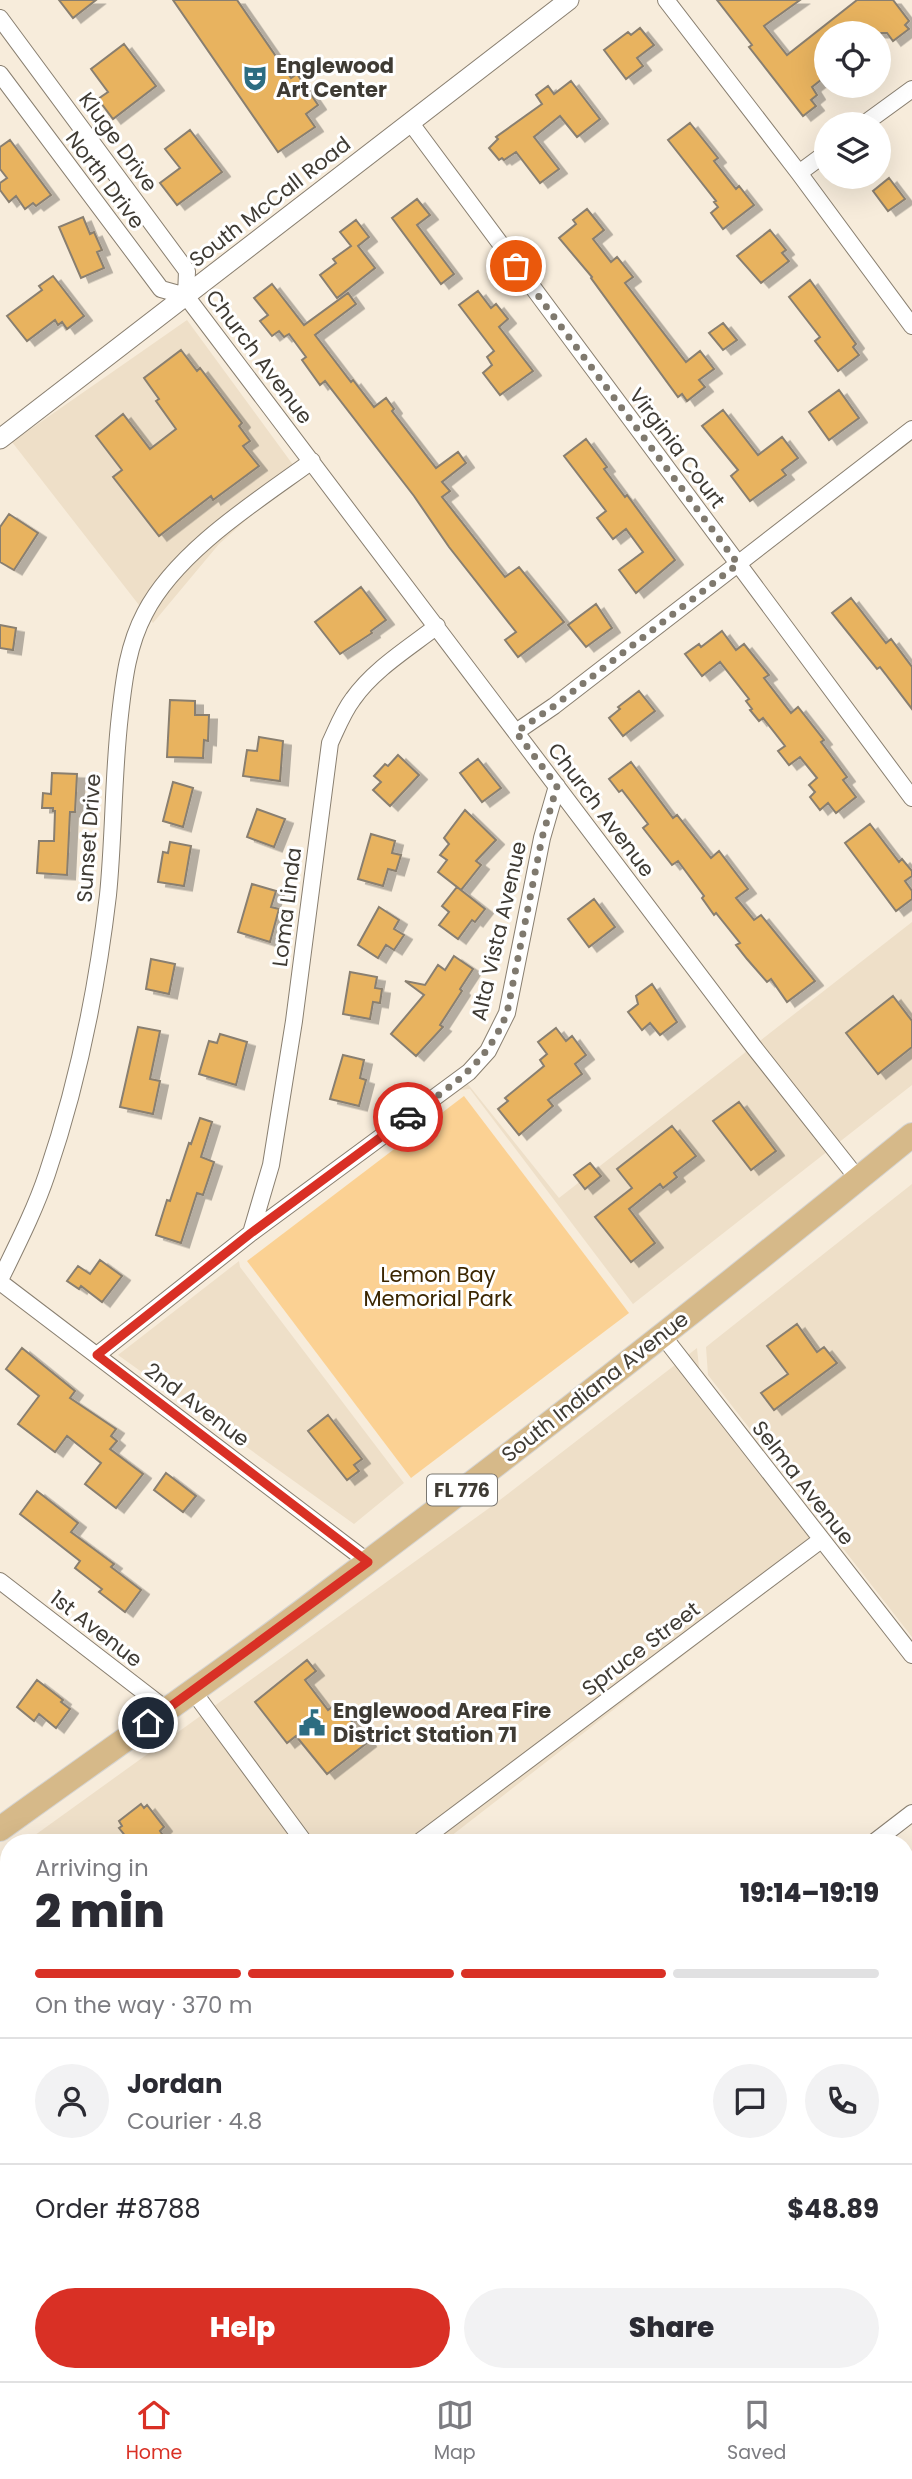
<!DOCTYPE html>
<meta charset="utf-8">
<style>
body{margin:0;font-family:Poppins,sans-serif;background:#f2f2f3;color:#2b2b33;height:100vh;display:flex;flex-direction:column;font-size:26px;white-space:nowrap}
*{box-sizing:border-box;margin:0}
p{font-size:23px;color:#7c7c81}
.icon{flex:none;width:38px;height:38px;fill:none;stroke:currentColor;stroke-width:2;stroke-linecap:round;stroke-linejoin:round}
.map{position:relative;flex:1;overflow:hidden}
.drawer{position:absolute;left:0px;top:1834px;width:914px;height:548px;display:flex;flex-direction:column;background:#fff;border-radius:28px 28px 0 0;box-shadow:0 7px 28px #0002}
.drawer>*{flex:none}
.controls{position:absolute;left:814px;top:21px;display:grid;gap:14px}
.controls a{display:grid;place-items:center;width:77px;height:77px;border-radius:50%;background:#fff;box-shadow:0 7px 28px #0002;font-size:35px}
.pin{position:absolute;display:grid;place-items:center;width:60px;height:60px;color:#fff;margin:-30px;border:4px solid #fff;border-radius:50%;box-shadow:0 2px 7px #0007}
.courier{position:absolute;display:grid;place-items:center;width:70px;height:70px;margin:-35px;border:5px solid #d93025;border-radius:50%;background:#fff;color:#222;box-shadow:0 2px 9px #0007}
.overview em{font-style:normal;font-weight:800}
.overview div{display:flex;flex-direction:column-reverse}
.overview{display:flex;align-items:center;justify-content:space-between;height:119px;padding:0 35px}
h1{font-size:46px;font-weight:800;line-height:52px}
.bar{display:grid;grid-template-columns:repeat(4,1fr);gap:10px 7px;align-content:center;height:84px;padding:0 35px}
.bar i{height:9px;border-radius:5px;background:#e1e1e2}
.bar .on{background:#d93025}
.bar p{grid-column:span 4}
.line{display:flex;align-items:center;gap:18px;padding:0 35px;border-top:2px solid #e1e1e2}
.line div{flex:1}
.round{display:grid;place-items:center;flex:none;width:74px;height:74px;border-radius:37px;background:#f2f2f3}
.action{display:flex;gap:14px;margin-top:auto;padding:14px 35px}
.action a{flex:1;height:80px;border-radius:42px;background:#d93025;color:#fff;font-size:28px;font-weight:800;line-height:80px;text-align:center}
.action a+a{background:#f2f2f3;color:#2b2b33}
.dock{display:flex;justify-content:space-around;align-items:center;height:98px;border-top:2px solid #e1e1e2;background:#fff;font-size:19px;color:#7c7c81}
.dock a{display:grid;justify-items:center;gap:4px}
.dock .on{color:#d93025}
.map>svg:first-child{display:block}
.built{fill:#eedfc8}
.green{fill:#fbd193}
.building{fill:#e8b35f;stroke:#897f70;stroke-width:2;filter:url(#shadow)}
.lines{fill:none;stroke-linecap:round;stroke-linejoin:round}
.minor-casing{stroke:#897f70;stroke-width:18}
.tertiary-casing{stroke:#897f70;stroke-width:21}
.primary-casing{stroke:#d5d4d2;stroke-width:26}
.minor{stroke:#fff;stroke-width:16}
.tertiary{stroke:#fff;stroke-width:19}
.primary{stroke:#d6b989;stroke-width:24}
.done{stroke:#7f796e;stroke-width:7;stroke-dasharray:0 12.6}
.route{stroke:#d93025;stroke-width:9}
.labels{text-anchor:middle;stroke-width:6;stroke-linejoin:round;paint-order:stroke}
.shield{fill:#fff;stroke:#797671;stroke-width:2}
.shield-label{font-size:19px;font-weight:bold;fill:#3f3b34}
.poi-label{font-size:21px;font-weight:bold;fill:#3f3b34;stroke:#fff;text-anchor:start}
.street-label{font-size:21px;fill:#3f3b34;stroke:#fff}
.park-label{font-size:21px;fill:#3b2600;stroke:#fff}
</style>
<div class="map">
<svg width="912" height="2381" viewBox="0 0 912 2381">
<defs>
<filter id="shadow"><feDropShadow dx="8" dy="4.5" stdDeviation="0" flood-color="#0004"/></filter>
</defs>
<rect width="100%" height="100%" fill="#f7ecdb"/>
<path class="built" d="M187,320L299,473L219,544L153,623L12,442Z
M912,922V1085L633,1304L470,1089L460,1090L398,1137L467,1083L559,1198Z
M912,1184V1637L708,1375L706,1347Z
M239,1261L240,1267L404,1483L354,1524L118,1355Z
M697,1348L700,1377L828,1543L442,1843H24L492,1506Z
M9,1854V2170L0,2176V1860Z"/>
<path class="green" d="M464,1096L629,1313L411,1478L247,1261Z"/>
<path class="building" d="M59,0H96L73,18Z
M173,0H237L291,78L297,74L318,105L306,114L315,127L278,152Z
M717,0H800L764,26L787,55L857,0H893L909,21L905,25L909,29L893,41L887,33H826V76L812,87L817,95L811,100L816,106L803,116L749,47L752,45Z
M640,28L654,45L637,58L643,66L626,79L604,50L628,32L631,35Z
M124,44L156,86L113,119L98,99L108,92L91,69Z
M571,81L600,119L577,137L560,116L534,137L559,169L540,183L516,152L504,160L502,158L499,160L489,148L498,139L496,137L542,104L536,95L548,86L554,94Z
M690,123L718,158L714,161L736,189L739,186L754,205L723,229L711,213L718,207L714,202L716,201L668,140Z
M190,130L222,172L177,205L160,183L180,168L165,149Z
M10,140L51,195L36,206L33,203L25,209L16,196L9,202L0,190V183L7,178L0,169V147Z
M889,178L905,199L888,211L873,191Z
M417,199L430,215L417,225L454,274L441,284L392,218Z
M587,209L604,230L593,239L611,262L617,257L633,277L625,283L686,362L700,351L714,369L699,380L705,387L687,401L682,394L678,397L591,278L592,277L559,238L576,224L573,220Z
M83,217L90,234L94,232L102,250L97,252L104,268L81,278L59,227Z
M356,220L369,237L358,246L375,268L337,298L320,275L336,263L333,259L351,246L340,232Z
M770,230L786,250L782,253L789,261L761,283L737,256Z
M53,276L84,316L67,329L62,322L58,325L55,320L27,341L7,316L42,290L39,286Z
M810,280L856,344L853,347L859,355L838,371L815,341L820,337L789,297Z
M272,284L304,325L348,293L356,304L315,335L351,382L353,380L374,407L386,398L394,409L392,411L436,468L458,452L466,463L442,482L450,491L442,497L505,577L519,567L564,622L518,657L505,640L516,632L449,547L414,496L325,381L320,385L302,360L306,357L289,334L284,337L279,331L272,336L260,321L268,315L254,298Z
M478,291L491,308L496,304L508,319L499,327L533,371L500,395L483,373L492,365L487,357L494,351L459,305Z
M723,323L737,340L723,350L709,333Z
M181,350L197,371L200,368L242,423L239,426L250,441L243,446L259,466L213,500L211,496L159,536L113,477L122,470L96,436L123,414L150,449L176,429L156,401L159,399L144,378Z
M839,390L859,418L829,440L809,412Z
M723,410L758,455L782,437L798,458L782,470L786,475L750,501L731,476L738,470L702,426Z
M586,439L607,467L604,469L625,497L627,495L675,560L636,593L619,570L643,552L626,529L613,539L597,518L606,511L564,456Z
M9,514L38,533L14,570L0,562V527Z
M361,587L386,620L371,631L372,633L340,654L315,622Z
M851,598L886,643L891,639L912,667V709L880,667L877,669L832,613Z
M596,604L612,628L586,647L568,625Z
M0,625L16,628L13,650L0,648Z
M722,631L736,650L744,644L769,675L764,678L791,713L798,707L824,740L821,742L847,777L843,780L856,797L836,813L828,803L820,810L810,797L815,792L809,785L817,778L800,757L789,765L778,751L785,746L763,718L759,721L750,710L752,709L746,701L749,699L720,662L702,676L685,654L699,644L701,647Z
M639,691L655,711L623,736L609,718L620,709L618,707Z
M170,700L195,701V715H209L208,741L204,740L203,758L167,757Z
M259,737L283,741L280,781L243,776L247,750L257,751Z
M398,755L419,775L390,806L373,790L381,782L374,776L385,764L388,766Z
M478,759L501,788L482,802L460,773Z
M631,762L673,818L677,815L711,858L719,851L748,889L736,898L754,920L761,915L815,981L787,1002L771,979L767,982L747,959L736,945L740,943L716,913L714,915L702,898L704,896L678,861L672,865L643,828L648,824L622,790L619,792L609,779Z
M52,773L77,774L75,812H70L67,875L37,873L39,841H54L55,811H53V808H42L43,793L51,794Z
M173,782L193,788L183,827L163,821Z
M257,809L285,819L274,847L247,837Z
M465,810L496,840L476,861L481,865L461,890L438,872L447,860L440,855L449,844L444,838Z
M870,824L899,862L902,859L912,871V876L905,881L912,891V899L896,911L845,843Z
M371,834L395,841L392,853L401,855L396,871L388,869L383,886L358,879Z
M170,842L191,846L184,886L158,882L163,852L168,853Z
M252,884L276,891L271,907L279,909L270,942L238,932Z
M457,887L485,909L475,922L472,920L458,939L439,925L449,912L442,906Z
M594,899L615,927L589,947L568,919Z
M379,907L399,920L394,929L404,935L394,950L386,945L378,958L358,945Z
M454,956L473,969L460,989L462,991L440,1025L443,1027L416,1056L391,1034L424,995L405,981L425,985L438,965L445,970Z
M151,959L175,964L169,994L146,989Z
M350,972L377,977L375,988L382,989L380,1003L373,1002L370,1019L343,1014Z
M652,984L677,1022L660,1035L650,1023L642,1030L628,1012L638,1004L636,996Z
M893,996L912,1021V1047L878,1074L846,1033Z
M138,1027L160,1031L150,1079L160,1081L153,1114L120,1107Z
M556,1028L566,1041L572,1036L586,1055L575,1064L582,1074L548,1100L553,1106L519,1135L498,1109L508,1101L505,1098L544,1066L540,1060L547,1054L538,1042Z
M220,1034L247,1042L236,1085L199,1074L209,1041L217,1043Z
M343,1055L364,1060L360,1078L366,1080L359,1106L330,1099Z
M739,1102L776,1151L751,1170L713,1121Z
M200,1118L212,1122L201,1157L214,1162L203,1195L197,1193L181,1243L156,1235L167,1200L170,1201L189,1143L191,1144Z
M672,1126L696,1156L674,1173L677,1177L663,1188L660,1184L629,1209L655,1243L631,1262L595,1217L632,1188L617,1169Z
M590,1163L601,1176L585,1189L574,1175Z
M100,1260L122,1276L102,1302L81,1286L79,1289L67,1281L78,1266L90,1274Z
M797,1324L817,1352L824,1347L837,1363L774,1410L761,1393L788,1374L767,1346Z
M22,1348L75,1391L70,1398L116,1429L111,1436L117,1441L110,1449L143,1474L116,1508L85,1484L101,1463L67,1436L55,1452L18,1424L39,1396L6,1369Z
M328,1415L362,1459L354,1465L359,1471L347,1480L308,1431Z
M166,1473L196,1496L183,1512L154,1490Z
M37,1491L78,1523L71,1532L114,1564L111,1567L141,1590L125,1612L99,1592L102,1589L75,1568L80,1561L20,1514Z
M307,1660L316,1671L305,1680L328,1710L337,1703L368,1742L327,1774L296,1736L287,1743L255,1702Z
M37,1680L63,1700L61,1702L70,1709L56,1728L39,1714L34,1721L17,1707Z
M141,1804L144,1808L147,1805L164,1827L160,1831L162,1834L150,1843H131L119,1828L122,1826L119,1821Z"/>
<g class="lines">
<g class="minor-casing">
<path id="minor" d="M666,0L799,173L912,326
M0,18L187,271L186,296
M0,74L161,289L186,296
M410,122L912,798
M864,124L912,89
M799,173L826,153
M186,296L753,1046L858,1179
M516,732L554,706L912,429
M251,1233L271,1165L294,1021L330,743C337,728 343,712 353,699C374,669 409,648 437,626
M0,1280C17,1245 35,1210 47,1174C78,1083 97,989 108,895C114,835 113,775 120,715C124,679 128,645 145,613C177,551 257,501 312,461
M0,1282L368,1562
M663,1336L912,1655
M97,1355L251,1233L469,1072L488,1051L507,1013L542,838L557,786
M0,1581L167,1710
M193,1691L305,1843
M418,1843L821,1540
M873,1843L912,1813
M905,2152L912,2147
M0,2165L9,2158
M720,2373L726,2381
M164,2381L174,2373
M602,2381L613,2373"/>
</g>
<g class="tertiary-casing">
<path id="tertiary" d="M0,439L569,0"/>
</g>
<g class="primary-casing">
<path id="primary" d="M0,1829C101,1756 204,1685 304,1610C510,1456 713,1298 912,1135"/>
</g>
<use href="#minor" class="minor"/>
<use href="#tertiary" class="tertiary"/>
<use href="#primary" class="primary"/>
</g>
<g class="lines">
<path class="done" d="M408,1117C453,1084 485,1067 507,1013L542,838L557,786L516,732L554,706L738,564L516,266"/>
<path class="route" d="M148,1723L368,1562L97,1355L251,1233L408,1117"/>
</g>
<defs>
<g id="theatre-bare" transform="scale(2.1)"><path d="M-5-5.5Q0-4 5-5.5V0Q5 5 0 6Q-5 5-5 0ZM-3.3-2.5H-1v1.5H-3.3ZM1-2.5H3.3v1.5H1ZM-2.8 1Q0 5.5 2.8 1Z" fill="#2d6d81" stroke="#fff" stroke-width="2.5" paint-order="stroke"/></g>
<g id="civic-bare" transform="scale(2.1)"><path d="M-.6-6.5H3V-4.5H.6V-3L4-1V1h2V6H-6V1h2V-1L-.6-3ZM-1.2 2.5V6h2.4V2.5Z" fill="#2d6d81" stroke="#fff" stroke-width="2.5" paint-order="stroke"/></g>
</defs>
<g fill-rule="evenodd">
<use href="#theatre-bare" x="255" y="78"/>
<use href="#civic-bare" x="312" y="1723"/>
</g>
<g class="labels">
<rect class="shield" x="427" y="1474.5" width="70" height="31" rx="5"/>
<g class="shield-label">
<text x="462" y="1497">FL 776</text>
</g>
<g class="poi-label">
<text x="276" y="73">Englewood<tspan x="276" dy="24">Art Center</tspan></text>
<text x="333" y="1718">Englewood Area Fire<tspan x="333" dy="24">District Station 71</tspan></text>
</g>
<g class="street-label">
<text transform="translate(118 142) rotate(54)" y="7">Kluge Drive</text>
<text transform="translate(105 180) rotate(53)" y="7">North Drive</text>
<text transform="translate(270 202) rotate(-38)" y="7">South McCall Road</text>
<text transform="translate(259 357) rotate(53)" y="7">Church Avenue</text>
<text transform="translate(677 448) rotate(53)" y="7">Virginia Court</text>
<text transform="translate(601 810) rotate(53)" y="7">Church Avenue</text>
<text transform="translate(89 838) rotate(-86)" y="7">Sunset Drive</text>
<text transform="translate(287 907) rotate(-83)" y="7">Loma Linda</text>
<text transform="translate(499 931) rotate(-77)" y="7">Alta Vista Avenue</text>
<text transform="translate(595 1387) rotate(-38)" y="7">South Indiana Avenue</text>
<text transform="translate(197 1405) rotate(37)" y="7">2nd Avenue</text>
<text transform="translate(803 1483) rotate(52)" y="7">Selma Avenue</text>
<text transform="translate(96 1629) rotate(38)" y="7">1st Avenue</text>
<text transform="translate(641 1649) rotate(-37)" y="7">Spruce Street</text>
</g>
<g class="park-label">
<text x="438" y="1282">Lemon Bay<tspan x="438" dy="24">Memorial Park</tspan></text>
</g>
</g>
</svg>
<div class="controls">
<a><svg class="icon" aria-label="locate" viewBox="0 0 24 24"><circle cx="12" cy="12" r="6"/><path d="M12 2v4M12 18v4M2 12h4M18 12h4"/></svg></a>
<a><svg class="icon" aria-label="layers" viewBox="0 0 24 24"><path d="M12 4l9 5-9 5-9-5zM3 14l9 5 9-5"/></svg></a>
</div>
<div class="pin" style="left:516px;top:266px;background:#ea580c"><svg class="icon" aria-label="bag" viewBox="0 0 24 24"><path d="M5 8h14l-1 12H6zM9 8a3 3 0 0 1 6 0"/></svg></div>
<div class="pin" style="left:148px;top:1723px;background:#1f2937"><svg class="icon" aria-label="home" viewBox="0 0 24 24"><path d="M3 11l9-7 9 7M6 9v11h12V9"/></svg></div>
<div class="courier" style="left:408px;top:1117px"><svg class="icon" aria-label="car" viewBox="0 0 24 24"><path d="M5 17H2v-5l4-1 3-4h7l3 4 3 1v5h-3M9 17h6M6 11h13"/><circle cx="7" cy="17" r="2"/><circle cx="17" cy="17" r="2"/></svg></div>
<section class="drawer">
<div class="overview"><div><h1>2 min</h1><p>Arriving in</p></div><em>19:14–19:19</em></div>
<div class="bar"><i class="on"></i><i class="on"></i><i class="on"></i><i></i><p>On the way · 370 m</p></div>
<div class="line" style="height:126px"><a class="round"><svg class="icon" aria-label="person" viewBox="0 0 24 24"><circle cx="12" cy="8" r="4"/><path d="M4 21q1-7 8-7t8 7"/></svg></a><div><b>Jordan</b><p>Courier · 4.8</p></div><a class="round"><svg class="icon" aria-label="chat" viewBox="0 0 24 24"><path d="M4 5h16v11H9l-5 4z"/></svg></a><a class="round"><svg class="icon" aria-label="phone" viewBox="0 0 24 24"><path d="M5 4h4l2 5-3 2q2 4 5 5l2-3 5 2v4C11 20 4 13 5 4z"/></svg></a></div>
<div class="line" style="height:91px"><div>Order #8788</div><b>$48.89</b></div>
<div class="action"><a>Help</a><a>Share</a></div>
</section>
</div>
<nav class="dock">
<a class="on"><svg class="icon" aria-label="home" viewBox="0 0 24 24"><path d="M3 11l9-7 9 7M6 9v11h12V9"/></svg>Home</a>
<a><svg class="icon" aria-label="map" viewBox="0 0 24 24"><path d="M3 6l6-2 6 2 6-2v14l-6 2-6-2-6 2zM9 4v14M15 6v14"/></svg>Map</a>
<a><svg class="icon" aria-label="saved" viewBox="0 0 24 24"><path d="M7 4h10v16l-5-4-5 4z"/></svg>Saved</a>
</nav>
